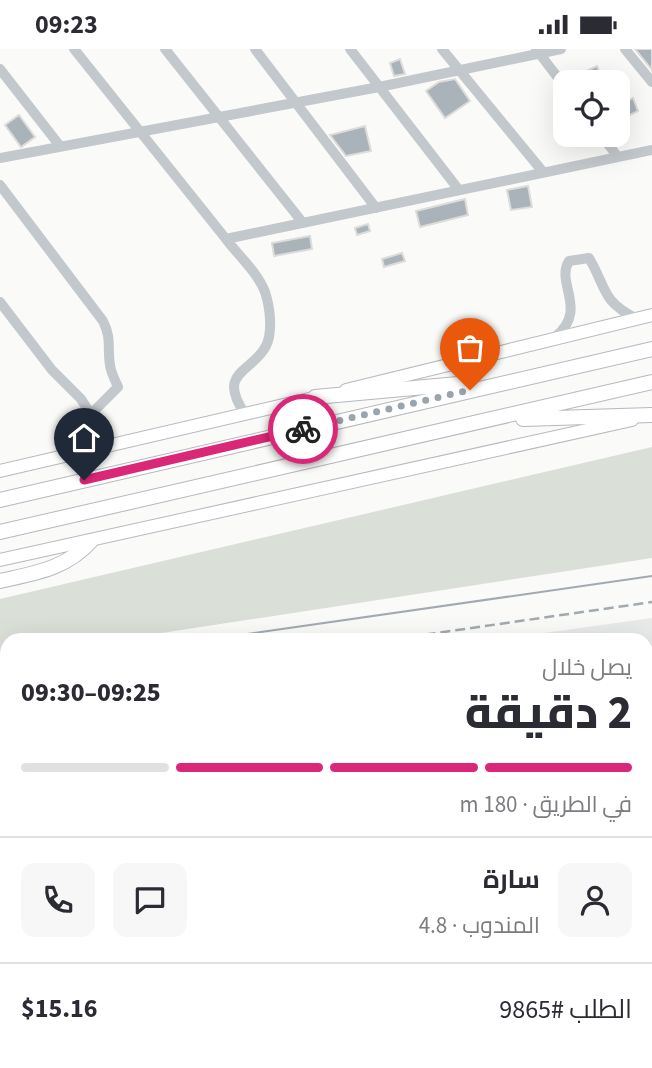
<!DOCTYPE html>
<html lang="ar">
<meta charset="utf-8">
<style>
body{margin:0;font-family:"Source Sans 3",Cairo,sans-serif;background:#f7f7f7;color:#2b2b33;direction:rtl;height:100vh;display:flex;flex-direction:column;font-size:26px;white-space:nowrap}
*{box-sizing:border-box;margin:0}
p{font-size:23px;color:#7c7c81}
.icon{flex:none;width:38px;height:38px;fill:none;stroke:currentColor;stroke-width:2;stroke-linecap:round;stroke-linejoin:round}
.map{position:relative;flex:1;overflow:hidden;direction:ltr}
.details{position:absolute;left:0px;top:584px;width:653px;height:436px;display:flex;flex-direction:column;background:#fff;border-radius:21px 21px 0 0;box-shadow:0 7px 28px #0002;direction:rtl}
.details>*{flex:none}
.buttons{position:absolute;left:553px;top:21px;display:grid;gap:14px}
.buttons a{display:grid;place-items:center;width:77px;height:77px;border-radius:14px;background:#fff;box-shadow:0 7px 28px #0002;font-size:35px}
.pin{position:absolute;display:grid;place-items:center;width:60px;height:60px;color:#fff;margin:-72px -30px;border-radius:50% 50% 50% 0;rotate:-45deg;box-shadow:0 0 7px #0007}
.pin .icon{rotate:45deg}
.courier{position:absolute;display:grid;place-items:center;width:70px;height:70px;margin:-35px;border:5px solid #db2777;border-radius:50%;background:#fff;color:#222;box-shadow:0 2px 9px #0007}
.head em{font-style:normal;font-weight:800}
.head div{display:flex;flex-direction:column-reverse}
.head{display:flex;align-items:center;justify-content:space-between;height:119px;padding:0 21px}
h1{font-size:46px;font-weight:800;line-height:52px}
.bar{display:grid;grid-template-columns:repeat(4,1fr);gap:10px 7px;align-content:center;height:84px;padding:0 21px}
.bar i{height:9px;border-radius:5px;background:#e1e1e2}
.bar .active{background:#db2777}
.bar p{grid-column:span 4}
.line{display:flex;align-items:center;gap:18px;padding:0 21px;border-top:2px solid #e1e1e2}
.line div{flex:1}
.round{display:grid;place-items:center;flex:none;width:74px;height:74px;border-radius:14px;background:#f7f7f7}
.status{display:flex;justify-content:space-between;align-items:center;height:49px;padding:0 35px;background:#fff;direction:ltr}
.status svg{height:19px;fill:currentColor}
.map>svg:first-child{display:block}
.built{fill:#e8e9e9}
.green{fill:#dadfd7}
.building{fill:#aab3b9;stroke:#dcdcda;stroke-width:2}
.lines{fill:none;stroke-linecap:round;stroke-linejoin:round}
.major-casing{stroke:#b5babe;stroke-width:14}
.highway-casing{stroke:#b4b9bd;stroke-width:16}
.minor{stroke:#c3c8cc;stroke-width:10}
.major{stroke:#fff;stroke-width:12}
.highway{stroke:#fff;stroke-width:14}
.tram{stroke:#a2aab0;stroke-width:2}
.rail{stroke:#a2aab0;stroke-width:2.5;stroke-dasharray:10 5;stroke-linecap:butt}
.done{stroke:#99a4ac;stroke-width:7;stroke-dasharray:0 12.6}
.route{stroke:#db2777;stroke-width:9}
</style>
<div class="status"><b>09:23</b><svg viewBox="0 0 49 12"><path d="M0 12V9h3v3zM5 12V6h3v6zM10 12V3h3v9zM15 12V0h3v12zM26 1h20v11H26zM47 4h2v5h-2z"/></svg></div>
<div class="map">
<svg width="652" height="1019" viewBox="0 0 652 1019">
<rect width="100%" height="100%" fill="#fafaf8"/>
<path class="built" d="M652,569V1019H0V663L7,662V1013H646V592L494,591Z"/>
<path class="green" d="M652,398V509L116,591L7,592V608L0,609V550Z"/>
<path class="building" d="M635,0H652V21Z
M400,10L405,25L394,27L390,14Z
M597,17L602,29L592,33H584L580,25Z
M455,30L470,52L445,69L426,42L439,33Z
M633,49L638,62L626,68L620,55Z
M19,66L35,88L21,98L5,76Z
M365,77L371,102L346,107L330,86Z
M528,137L532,158L511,161L507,141Z
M465,150L468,166L420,178L416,162Z
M368,175L370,182L357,186L355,179Z
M310,187L312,200L274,207L272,194Z
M402,204L405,212L384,218L382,210Z
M646,756L652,757V860L646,861Z"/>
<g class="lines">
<g class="major-casing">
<path id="major" d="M346,341L652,266
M0,422L322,347
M0,511L632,371
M646,686L652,684
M646,703L652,702
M0,814L7,813
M0,830L7,828"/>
</g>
<g class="highway-casing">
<path id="highway" d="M315,348L469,334
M523,370L652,366
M0,451L652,300
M0,483L652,333
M0,532C35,524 66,520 91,492"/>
</g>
<path class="minor" d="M74,0L226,190L652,101
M165,0L303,174
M255,0L376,159
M350,0L459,141
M442,0L543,123
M536,0L565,38
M625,0L652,33
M0,20L60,97
M601,86L618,108
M0,109L379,38L561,0
M0,136L103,272C112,290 107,298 110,316C111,324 115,331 118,338L91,365
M226,190C238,206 258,224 265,243C270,258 273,283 266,297C252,324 216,322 245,365
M0,253L52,321L81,350L111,397
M555,288C589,261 555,234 569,212L589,209C607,239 600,251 637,270
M0,994H7
M170,1013L171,1019"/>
<use href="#major" class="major"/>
<use href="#highway" class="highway"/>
<path class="tram" d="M199,592L652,527
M0,626L7,625"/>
<path class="rail" d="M381,592L652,553
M0,646L7,645"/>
</g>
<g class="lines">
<path class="done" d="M303,380L470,341"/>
<path class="route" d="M84,431L303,380"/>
</g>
</svg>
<div class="buttons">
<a><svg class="icon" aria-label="locate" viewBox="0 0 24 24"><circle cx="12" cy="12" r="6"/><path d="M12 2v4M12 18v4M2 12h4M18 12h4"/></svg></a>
</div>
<div class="pin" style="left:470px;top:341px;background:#ea580c"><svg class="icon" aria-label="bag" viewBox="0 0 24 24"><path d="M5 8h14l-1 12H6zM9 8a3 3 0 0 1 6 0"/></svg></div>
<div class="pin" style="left:84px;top:431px;background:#1f2937"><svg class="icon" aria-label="home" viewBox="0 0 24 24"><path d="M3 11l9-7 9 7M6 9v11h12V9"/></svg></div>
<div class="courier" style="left:303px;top:380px"><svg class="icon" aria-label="bike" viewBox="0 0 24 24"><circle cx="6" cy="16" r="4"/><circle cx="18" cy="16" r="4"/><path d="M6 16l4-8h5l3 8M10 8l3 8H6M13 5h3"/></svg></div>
<section class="details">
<div class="head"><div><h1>2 دقيقة</h1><p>يصل خلال</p></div><em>09:25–09:30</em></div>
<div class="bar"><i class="active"></i><i class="active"></i><i class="active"></i><i></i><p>في الطريق · 180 m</p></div>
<div class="line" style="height:126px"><a class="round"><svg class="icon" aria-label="person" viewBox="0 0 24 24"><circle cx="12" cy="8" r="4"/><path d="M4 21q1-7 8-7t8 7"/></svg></a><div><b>سارة</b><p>المندوب · 4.8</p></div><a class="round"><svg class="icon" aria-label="chat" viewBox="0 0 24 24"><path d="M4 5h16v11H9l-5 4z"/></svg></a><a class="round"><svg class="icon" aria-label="phone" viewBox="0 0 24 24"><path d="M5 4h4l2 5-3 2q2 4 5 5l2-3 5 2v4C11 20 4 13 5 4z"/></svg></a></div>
<div class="line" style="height:91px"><div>الطلب #9865</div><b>$15.16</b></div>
</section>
</div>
